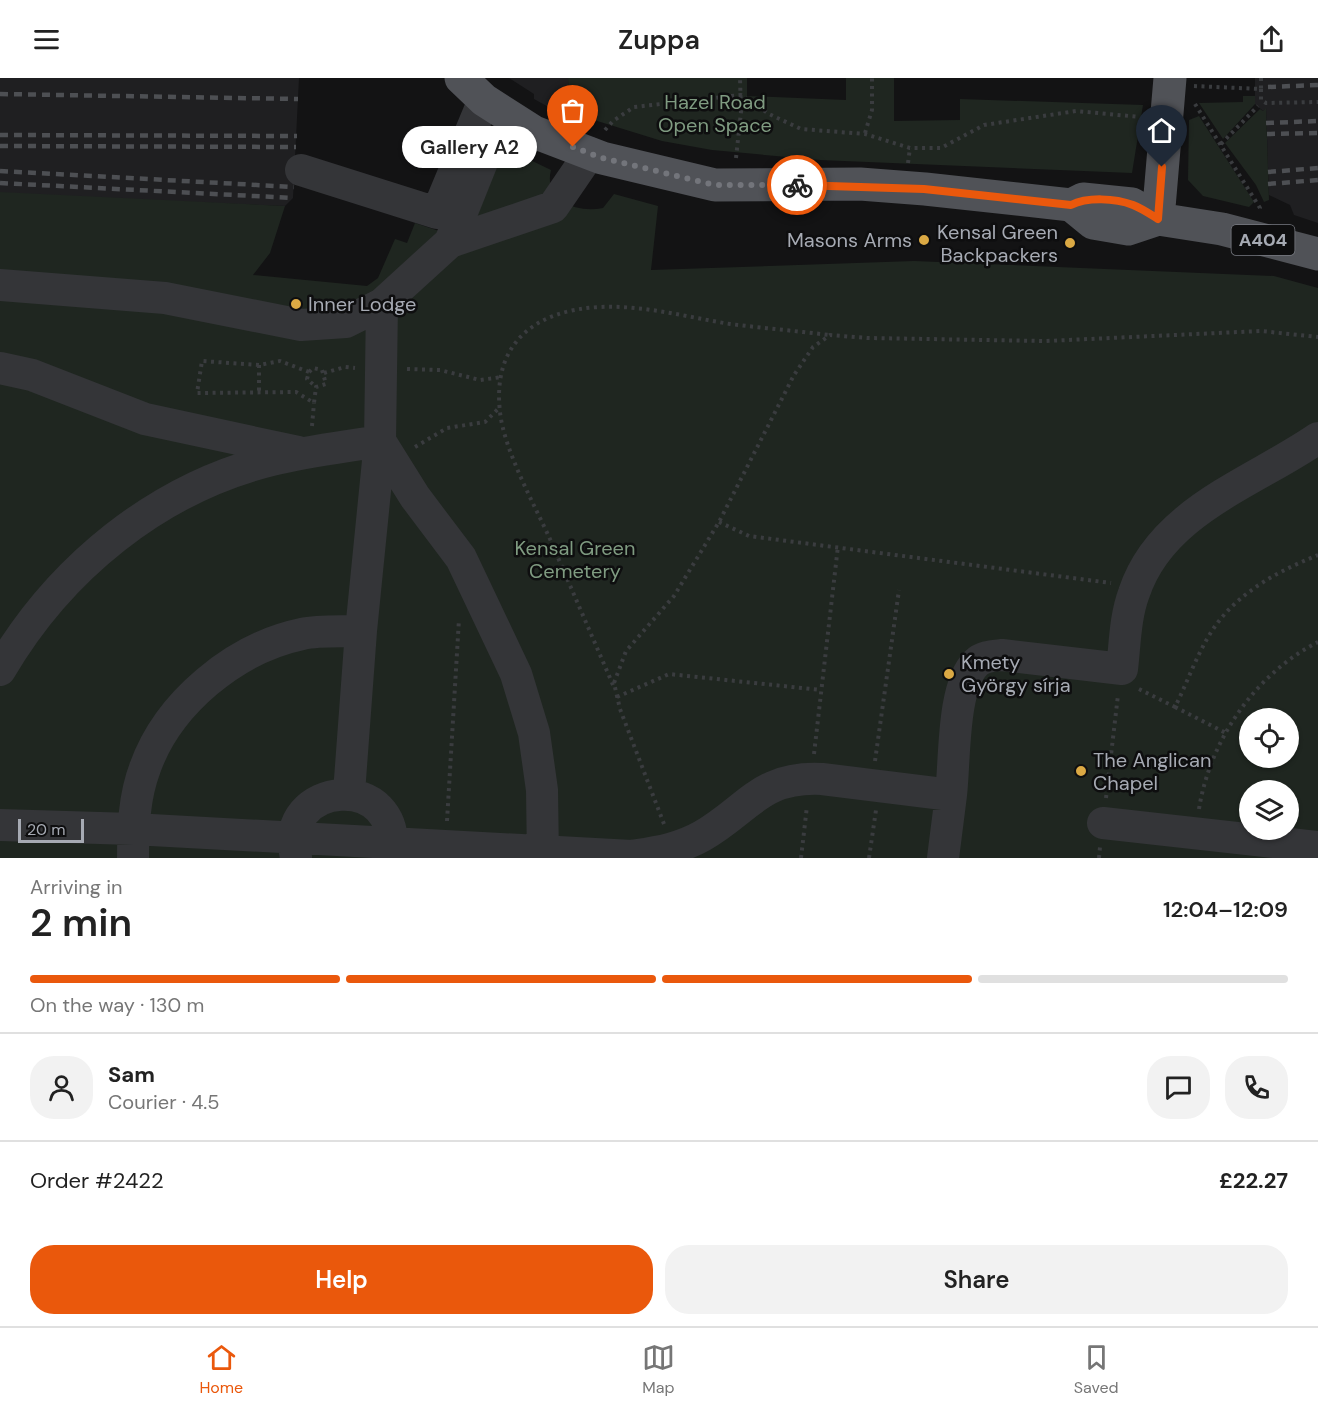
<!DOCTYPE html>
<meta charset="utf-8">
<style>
body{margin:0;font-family:"DM Sans",sans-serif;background:#f2f2f2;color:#222;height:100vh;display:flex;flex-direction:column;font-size:22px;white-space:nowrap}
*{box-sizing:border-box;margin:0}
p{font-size:20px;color:#767676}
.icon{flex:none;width:33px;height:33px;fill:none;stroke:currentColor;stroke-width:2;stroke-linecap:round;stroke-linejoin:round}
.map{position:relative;height:780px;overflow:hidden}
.details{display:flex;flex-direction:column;background:#fff;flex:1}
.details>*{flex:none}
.controls{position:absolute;left:1239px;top:630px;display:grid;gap:12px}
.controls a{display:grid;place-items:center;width:60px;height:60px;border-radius:50%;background:#fff;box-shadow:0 2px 4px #0004;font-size:30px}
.scale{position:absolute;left:18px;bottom:15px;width:66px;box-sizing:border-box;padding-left:6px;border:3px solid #a6aab3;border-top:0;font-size:16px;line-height:21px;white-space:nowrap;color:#a6aab3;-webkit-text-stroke:4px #0e0e0f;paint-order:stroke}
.pin{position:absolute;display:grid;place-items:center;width:51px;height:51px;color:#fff;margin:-62px -26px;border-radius:50% 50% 50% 0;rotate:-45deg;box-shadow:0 0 6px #0007}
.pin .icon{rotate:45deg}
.courier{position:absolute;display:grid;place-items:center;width:60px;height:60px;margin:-30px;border:4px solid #ea580c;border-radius:50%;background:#fff;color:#222;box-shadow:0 2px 8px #0007}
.bubble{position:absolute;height:42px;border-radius:21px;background:#fff;box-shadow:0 2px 4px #0004;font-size:20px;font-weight:600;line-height:42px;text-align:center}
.headline em{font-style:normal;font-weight:600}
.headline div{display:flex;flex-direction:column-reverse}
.headline{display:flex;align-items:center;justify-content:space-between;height:102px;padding:0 30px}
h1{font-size:39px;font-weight:600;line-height:45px}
.bar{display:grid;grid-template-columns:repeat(4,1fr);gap:9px 6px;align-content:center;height:72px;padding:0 30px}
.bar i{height:8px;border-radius:4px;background:#e0e0e0}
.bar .active{background:#ea580c}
.bar p{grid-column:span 4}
.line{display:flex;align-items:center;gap:15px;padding:0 30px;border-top:2px solid #e0e0e0}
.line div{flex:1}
.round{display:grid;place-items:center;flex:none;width:63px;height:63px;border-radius:24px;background:#f2f2f2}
.action{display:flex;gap:12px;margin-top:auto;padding:12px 30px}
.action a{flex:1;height:69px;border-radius:24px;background:#ea580c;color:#fff;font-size:24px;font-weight:600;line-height:69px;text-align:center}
.action a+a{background:#f2f2f2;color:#222}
header{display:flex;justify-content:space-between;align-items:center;height:78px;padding:0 30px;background:#fff;font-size:27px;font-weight:600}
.tab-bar{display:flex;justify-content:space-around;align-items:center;height:84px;border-top:2px solid #e0e0e0;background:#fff;font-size:16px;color:#767676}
.tab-bar a{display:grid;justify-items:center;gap:3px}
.tab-bar .active{color:#ea580c}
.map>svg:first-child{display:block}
.built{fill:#1f1f21}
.green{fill:#1f2620;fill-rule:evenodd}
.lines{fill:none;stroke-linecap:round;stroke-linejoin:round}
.path{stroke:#3a3c3f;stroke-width:4;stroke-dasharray:3 4.5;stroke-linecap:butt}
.minor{stroke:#343538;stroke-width:32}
.major{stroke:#505257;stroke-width:33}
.rail{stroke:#4d4f53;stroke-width:4.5;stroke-dasharray:8 6;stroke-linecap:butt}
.done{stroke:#73757b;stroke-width:6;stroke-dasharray:0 10.8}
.route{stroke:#ea580c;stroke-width:8}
.poi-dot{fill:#dba944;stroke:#0e0e0f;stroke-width:2}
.labels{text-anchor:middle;stroke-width:5;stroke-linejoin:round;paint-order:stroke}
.shield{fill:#0e0e0f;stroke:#787b82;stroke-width:1.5}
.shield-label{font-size:18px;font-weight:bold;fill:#a6aab3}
.park-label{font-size:20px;fill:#7f9b81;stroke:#0e0e0f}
.poi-label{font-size:20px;fill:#a6aab3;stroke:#0e0e0f;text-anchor:start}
</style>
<header><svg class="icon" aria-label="menu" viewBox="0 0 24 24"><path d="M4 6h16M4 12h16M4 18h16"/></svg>Zuppa<svg class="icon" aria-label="share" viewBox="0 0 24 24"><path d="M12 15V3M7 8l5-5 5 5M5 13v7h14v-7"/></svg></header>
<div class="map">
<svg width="1318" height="780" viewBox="0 0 1318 780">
<rect width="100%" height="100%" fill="#131314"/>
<path class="built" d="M0,0H299L293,120L285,128L0,116Z
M509,0H568L569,19L563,37L534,21V16Z
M1255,0H1318V145L1294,137L1290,127L1269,117L1266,31L1263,33L1255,26Z"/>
<path class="green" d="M568,0H747V18L846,22V0H894V43L960,42V21L1143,27L1132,95L820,82L712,72L662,63L581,38L569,19Z
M1243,18H1255V26L1223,61L1199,25L1243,24Z
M1266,30L1269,122L1264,124L1256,107L1225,65L1260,31L1263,33Z
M1199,38L1254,124L1249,129L1203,118L1188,102L1189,42Z
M483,56L499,67L551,92C543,122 577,136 603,130L614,116L658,128L651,192L914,183L1274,198L1318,210V780H0V114L285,128L270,175L253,197L367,208L378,200L395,161L407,165L415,145L445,155ZM1250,640H1288V680H1250ZM1250,712H1288V752H1250Z"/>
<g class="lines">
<path class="path" d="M1194,8L1261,11V0
M1261,11V22L1266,25L1318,24
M1195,26L1260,130L1259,134
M605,52L613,43L634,29L741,17L769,36L801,51L865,56L910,70H941L984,47L1076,33L1140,39
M865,55L872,32V0
M1221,66L1258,28
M736,80L741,34L740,0
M908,85L910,70
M259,287V314
M407,291L440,292L480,302L502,299
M309,294L280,283L259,287L202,283L197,315L296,314L314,325L316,309L326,306L322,292L313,290L309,294L307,301L316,309
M324,295L345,289L355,290
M312,348L314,325
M415,369L447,350L485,344L500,329
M719,444L749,458L1111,505
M613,607C592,558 571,510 550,461C534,426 504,372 500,334C492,265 535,232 600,229C644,227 687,239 730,246C763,250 796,253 829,257
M1139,611L1175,629C1189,601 1200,567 1219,543C1244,511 1281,492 1318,477
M617,619L669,596L821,612
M1175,629L1226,655
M814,676L838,468
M875,683L899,512
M1106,720L1118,617
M1199,731C1210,662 1255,596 1318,564
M447,743L459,541
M664,746L620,631L614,605L626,573L674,518L719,444L794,297L813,269L830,257L867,260L1046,263L1261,253L1318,259
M801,780L807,728
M869,780L876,732
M1099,780L1100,769"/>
<path class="minor" d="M301,92L437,135L484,22
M450,164L482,84
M0,207L165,220L301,247L346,244L382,226L450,164L553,129L590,75
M382,226L380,363L415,419L461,480L516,596L534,655L542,712L543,780
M0,290L32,297L145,341L298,374
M0,592C59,491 157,410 272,382C307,373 344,369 380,363L361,553L349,715
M1103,745L1318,769
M0,747L133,751L632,778C657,774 679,771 702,758C749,731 760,698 822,701L951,717C955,683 952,608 976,585C983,578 993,578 1002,577L1122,591C1125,566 1125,539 1134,515C1161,433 1253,405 1318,360
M296,779C275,703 405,689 391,780
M133,780C133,750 134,719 145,690C168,625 235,570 302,556C320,552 342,554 361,553
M943,780L951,717"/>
<path class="major" d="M461,0L484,22L534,54L602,80L715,107L860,106L925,111L1071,127L1093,145L1128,151L1158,141
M1071,127L1083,121L1132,126L1158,141L1222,151L1318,176
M1158,141L1170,0"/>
<path class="rail" d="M1268,9L1318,7
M0,16L298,21
M1266,45L1318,43
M1267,56L1318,55
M0,57L297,58
M0,68L296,69
M0,93L294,109
M1268,94L1318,90
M0,105L293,120
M1268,106L1318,102"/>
</g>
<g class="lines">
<path class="done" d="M573,69L602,80L715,107H797"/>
<path class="route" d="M797,107L924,111L1071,127C1087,119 1115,120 1133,127C1141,130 1150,136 1158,141L1162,89"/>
</g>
<g class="poi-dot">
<circle cx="924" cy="162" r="6"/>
<circle cx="1070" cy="165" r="6"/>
<circle cx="296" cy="226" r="6"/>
<circle cx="949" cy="596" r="6"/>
<circle cx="1081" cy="693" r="6"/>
</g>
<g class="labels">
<rect class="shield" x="1231.5" y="147" width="63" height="30" rx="4.5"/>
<g class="shield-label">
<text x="1263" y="168">A404</text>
</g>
<g class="park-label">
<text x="715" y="31">Hazel Road<tspan x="715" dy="23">Open Space</tspan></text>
<text x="575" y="477">Kensal Green<tspan x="575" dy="23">Cemetery</tspan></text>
</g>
<g class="poi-label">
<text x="1058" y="161" text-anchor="end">Kensal Green<tspan x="1058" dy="23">Backpackers</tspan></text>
<text x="912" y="169" text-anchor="end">Masons Arms</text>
<text x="308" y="233">Inner Lodge</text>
<text x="961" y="591">Kmety<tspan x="961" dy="23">György sírja</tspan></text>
<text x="1093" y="689">The Anglican<tspan x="1093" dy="23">Chapel</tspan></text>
</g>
</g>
</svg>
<div class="controls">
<a><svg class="icon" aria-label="locate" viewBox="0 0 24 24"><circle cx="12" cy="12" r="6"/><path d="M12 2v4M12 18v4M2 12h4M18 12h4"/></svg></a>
<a><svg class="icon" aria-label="layers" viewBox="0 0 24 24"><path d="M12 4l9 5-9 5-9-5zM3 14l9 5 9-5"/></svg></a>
</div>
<div class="scale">20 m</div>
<div class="pin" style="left:573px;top:69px;background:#ea580c"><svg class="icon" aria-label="bag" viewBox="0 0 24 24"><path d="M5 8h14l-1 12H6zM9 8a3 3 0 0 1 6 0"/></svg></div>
<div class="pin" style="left:1162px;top:89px;background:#1f2937"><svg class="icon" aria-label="home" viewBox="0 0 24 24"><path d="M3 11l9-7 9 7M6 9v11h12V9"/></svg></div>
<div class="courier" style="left:797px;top:107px"><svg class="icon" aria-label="bike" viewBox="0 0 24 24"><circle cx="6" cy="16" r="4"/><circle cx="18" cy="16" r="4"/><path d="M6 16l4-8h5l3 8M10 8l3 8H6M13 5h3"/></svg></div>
<div class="bubble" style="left:402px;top:48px;width:135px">Gallery A2</div>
</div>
<section class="details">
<div class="headline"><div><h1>2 min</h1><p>Arriving in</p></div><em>12:04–12:09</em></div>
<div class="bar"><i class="active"></i><i class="active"></i><i class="active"></i><i></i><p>On the way · 130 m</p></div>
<div class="line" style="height:108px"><a class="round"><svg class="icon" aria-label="person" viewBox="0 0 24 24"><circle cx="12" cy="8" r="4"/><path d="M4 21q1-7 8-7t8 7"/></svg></a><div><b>Sam</b><p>Courier · 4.5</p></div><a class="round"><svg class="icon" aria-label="chat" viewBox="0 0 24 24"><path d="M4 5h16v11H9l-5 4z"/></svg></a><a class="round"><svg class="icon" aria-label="phone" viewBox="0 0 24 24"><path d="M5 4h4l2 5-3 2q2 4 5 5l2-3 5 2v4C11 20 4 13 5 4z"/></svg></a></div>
<div class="line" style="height:78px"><div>Order #2422</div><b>£22.27</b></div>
<div class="action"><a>Help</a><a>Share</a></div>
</section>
<nav class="tab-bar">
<a class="active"><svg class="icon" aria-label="home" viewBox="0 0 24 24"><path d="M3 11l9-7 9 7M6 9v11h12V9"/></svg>Home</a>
<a><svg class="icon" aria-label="map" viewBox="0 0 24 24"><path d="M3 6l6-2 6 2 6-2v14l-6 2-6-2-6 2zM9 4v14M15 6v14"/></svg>Map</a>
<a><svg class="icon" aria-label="saved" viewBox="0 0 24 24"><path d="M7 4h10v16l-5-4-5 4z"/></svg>Saved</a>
</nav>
